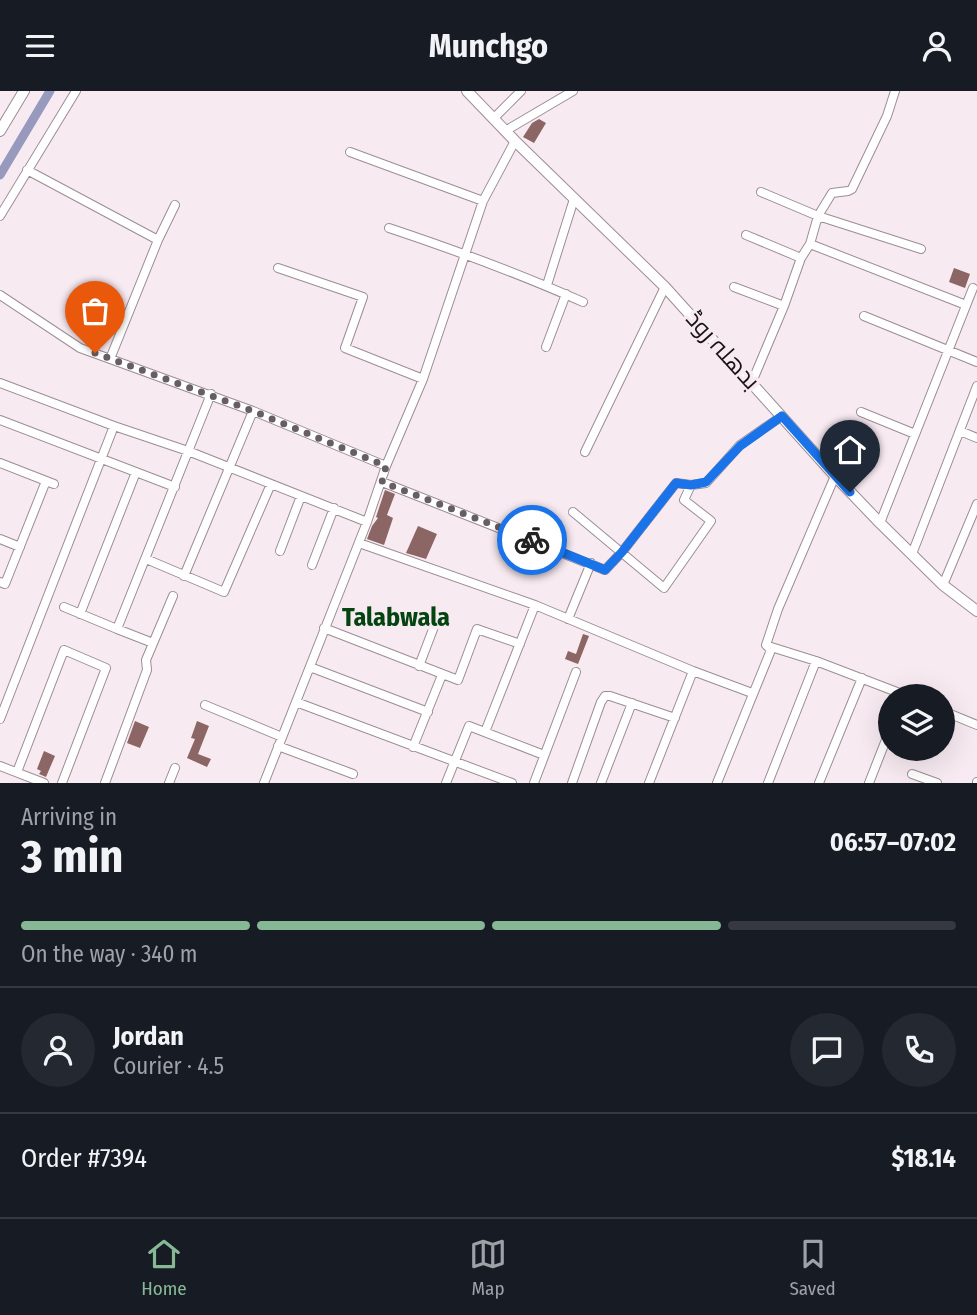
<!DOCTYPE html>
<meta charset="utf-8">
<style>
body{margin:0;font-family:"Fira Sans Condensed",Cairo,sans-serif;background:#242831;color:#f1f3f6;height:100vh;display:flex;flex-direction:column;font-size:26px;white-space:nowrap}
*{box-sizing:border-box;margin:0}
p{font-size:23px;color:#9ea1a6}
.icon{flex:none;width:38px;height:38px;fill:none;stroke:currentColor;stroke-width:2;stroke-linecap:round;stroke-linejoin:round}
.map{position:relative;height:692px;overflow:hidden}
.details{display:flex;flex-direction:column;background:#171b24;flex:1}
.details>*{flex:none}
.controls{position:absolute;left:878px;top:593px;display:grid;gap:14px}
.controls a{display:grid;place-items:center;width:77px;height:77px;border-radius:50%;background:#171b24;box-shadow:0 7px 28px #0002;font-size:35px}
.pin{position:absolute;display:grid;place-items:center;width:60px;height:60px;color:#fff;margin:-72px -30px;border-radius:50% 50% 50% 0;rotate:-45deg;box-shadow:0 0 7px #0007}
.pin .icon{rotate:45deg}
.courier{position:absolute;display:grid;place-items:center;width:70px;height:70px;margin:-35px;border:5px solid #1a73e8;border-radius:50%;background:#fff;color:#222;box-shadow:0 2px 9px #0007}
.summary em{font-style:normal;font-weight:700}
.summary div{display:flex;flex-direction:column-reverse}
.summary{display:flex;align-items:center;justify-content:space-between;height:119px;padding:0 21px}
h1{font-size:46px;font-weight:700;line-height:52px}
.bar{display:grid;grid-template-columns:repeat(4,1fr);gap:10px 7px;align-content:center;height:84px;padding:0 21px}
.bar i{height:9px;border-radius:5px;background:#363941}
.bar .on{background:#87b895}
.bar p{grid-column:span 4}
.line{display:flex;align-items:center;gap:18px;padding:0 21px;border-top:2px solid #363941}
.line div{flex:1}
.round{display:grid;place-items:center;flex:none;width:74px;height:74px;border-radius:37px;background:#242831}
header{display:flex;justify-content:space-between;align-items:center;height:91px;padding:0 21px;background:#171b24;font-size:32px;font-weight:700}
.tab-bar{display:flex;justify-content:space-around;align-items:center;height:98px;border-top:2px solid #363941;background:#171b24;font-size:19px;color:#9ea1a6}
.tab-bar a{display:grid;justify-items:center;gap:4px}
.tab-bar .on{color:#87b895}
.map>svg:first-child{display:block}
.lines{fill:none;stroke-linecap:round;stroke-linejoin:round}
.canal{stroke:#979abd;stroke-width:9}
.building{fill:#8c6565}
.street-casing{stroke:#9b8d94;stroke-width:10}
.secondary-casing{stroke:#9b8d94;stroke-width:12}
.street{stroke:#fff;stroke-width:8}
.secondary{stroke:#fff;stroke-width:10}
.done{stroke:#665e63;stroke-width:7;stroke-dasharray:0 12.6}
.route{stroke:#1a73e8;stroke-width:9}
.labels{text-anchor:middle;stroke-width:7;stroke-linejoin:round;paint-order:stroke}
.street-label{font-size:24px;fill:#181316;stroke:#f8eaf1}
.neighbourhood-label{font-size:26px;font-weight:bold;fill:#054411;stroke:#f8eaf1}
</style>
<header><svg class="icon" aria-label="menu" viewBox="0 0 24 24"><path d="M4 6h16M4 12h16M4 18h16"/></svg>Munchgo<svg class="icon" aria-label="person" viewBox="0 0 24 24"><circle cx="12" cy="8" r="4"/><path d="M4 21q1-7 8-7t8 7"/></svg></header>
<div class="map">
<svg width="977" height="692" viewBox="0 0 977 692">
<rect width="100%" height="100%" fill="#f8eaf1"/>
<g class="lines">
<path class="canal" d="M0,84L50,0"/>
</g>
<path class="building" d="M539,28L546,32L534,52L523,46L532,32Z
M954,177L970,183L965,197L949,191Z
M385,399L395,403L387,424L393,427L384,454L367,448L372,435L378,427L376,426Z
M418,435L437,443L426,468L406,462Z
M583,543L589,545L578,573L565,568L568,560L576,563Z
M135,630L149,636L140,657L127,652Z
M197,630L209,635L198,663L211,668L207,676L187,667L195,648L191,647Z
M44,660L55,665L46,686L39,683L41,680L37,678Z"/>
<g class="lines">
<g class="street-casing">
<path id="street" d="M493,28L521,0
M505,40L573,0
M350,61L483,110
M27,79L158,149
M761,101L818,125L921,158
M0,125L76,0
M389,137C455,159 520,183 583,211
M746,144L801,167
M810,153L966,214
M278,177L363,206L345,257L423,288
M547,194L574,108
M734,196L784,215
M0,204L80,257L253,320L386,375
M864,225L977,271
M546,256L566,203
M110,268L158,149L175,114
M752,291L784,215L801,167L810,153L818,125L832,102L848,100L852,98L887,25L895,0
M0,292L114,335L188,360L367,431
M861,321L915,343
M0,329L175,396
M960,340L977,347
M585,361L665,196
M0,372L54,393
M382,391L605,479L622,461L676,392L691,394L706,392L740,354L782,325
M573,421L664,497L711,430L684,409L691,394
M880,432L973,197
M0,448L20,456
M359,452L535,514L693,580L752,602
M280,460L301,405
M912,463L977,295
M146,468L224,501L271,393
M312,474L334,417
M184,485L253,320
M0,491L5,493L46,390
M943,494L977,413
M64,516L117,538L211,303
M80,523L136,381
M568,528L591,472
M324,537L458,589L477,538L520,553
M117,538L153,552
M768,555L816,570L910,606
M419,575L438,525
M310,576L428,621
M296,611L512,692
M205,614L282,646
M943,620L977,634
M0,628L114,335
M485,641L535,514
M278,655L353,683
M413,656L442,584
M0,675L44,692
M17,681L64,559L106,577L62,692
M912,683L937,692
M105,692L147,579L146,569L173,505
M169,692L175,677
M264,692L367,431L386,375L423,288L483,110L515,50
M446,692L469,635L544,664
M534,692L576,581
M572,692L601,611L605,605H610L675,627
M601,692L632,612
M649,692L693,580
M717,692L771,559L766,554L778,518L835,385
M768,692L816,570
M819,692L862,587
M869,692L891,636
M977,692V691"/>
</g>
<g class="secondary-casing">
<path id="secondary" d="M467,0L515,50L665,196L835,385L880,432L943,494L977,520
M0,40L24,0"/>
</g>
<use href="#street" class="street"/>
<use href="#secondary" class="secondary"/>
</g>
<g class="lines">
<path class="done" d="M95,262L253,320L386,375L382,391L532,449"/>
<path class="route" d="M532,449L605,479L622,461L676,392L691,394L706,391L740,355L782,325L850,401"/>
</g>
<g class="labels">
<g class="street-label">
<text transform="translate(723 259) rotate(48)" y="8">بدھلہ روڈ</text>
</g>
<g class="neighbourhood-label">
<text x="396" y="535">Talabwala</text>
</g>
</g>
</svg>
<div class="controls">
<a><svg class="icon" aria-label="layers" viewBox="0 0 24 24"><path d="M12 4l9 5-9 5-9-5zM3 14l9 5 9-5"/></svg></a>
</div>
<div class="pin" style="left:95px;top:262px;background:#ea580c"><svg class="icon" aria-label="bag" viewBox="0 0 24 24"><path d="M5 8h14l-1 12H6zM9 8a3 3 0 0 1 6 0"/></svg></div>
<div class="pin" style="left:850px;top:401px;background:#1f2937"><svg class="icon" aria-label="home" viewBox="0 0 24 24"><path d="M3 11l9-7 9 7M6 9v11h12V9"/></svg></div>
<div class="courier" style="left:532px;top:449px"><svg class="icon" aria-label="bike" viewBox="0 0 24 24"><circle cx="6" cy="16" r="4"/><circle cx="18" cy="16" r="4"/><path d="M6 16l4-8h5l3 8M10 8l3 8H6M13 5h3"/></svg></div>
</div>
<section class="details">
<div class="summary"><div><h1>3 min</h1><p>Arriving in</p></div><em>06:57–07:02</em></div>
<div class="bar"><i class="on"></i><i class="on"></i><i class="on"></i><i></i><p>On the way · 340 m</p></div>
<div class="line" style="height:126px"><a class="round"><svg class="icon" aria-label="person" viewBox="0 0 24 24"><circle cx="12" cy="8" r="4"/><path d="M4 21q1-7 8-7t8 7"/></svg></a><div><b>Jordan</b><p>Courier · 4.5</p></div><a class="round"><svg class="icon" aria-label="chat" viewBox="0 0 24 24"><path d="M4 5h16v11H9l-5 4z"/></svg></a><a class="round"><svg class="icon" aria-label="phone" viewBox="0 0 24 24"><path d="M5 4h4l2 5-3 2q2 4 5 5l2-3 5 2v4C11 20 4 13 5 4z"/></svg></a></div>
<div class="line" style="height:91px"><div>Order #7394</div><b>$18.14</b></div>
</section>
<nav class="tab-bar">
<a class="on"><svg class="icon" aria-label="home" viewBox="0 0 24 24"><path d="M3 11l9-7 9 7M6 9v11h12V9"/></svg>Home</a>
<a><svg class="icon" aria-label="map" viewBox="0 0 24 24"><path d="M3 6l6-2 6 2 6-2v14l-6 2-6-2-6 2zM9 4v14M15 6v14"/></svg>Map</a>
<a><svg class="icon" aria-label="saved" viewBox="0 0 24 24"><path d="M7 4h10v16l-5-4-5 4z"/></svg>Saved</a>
</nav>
